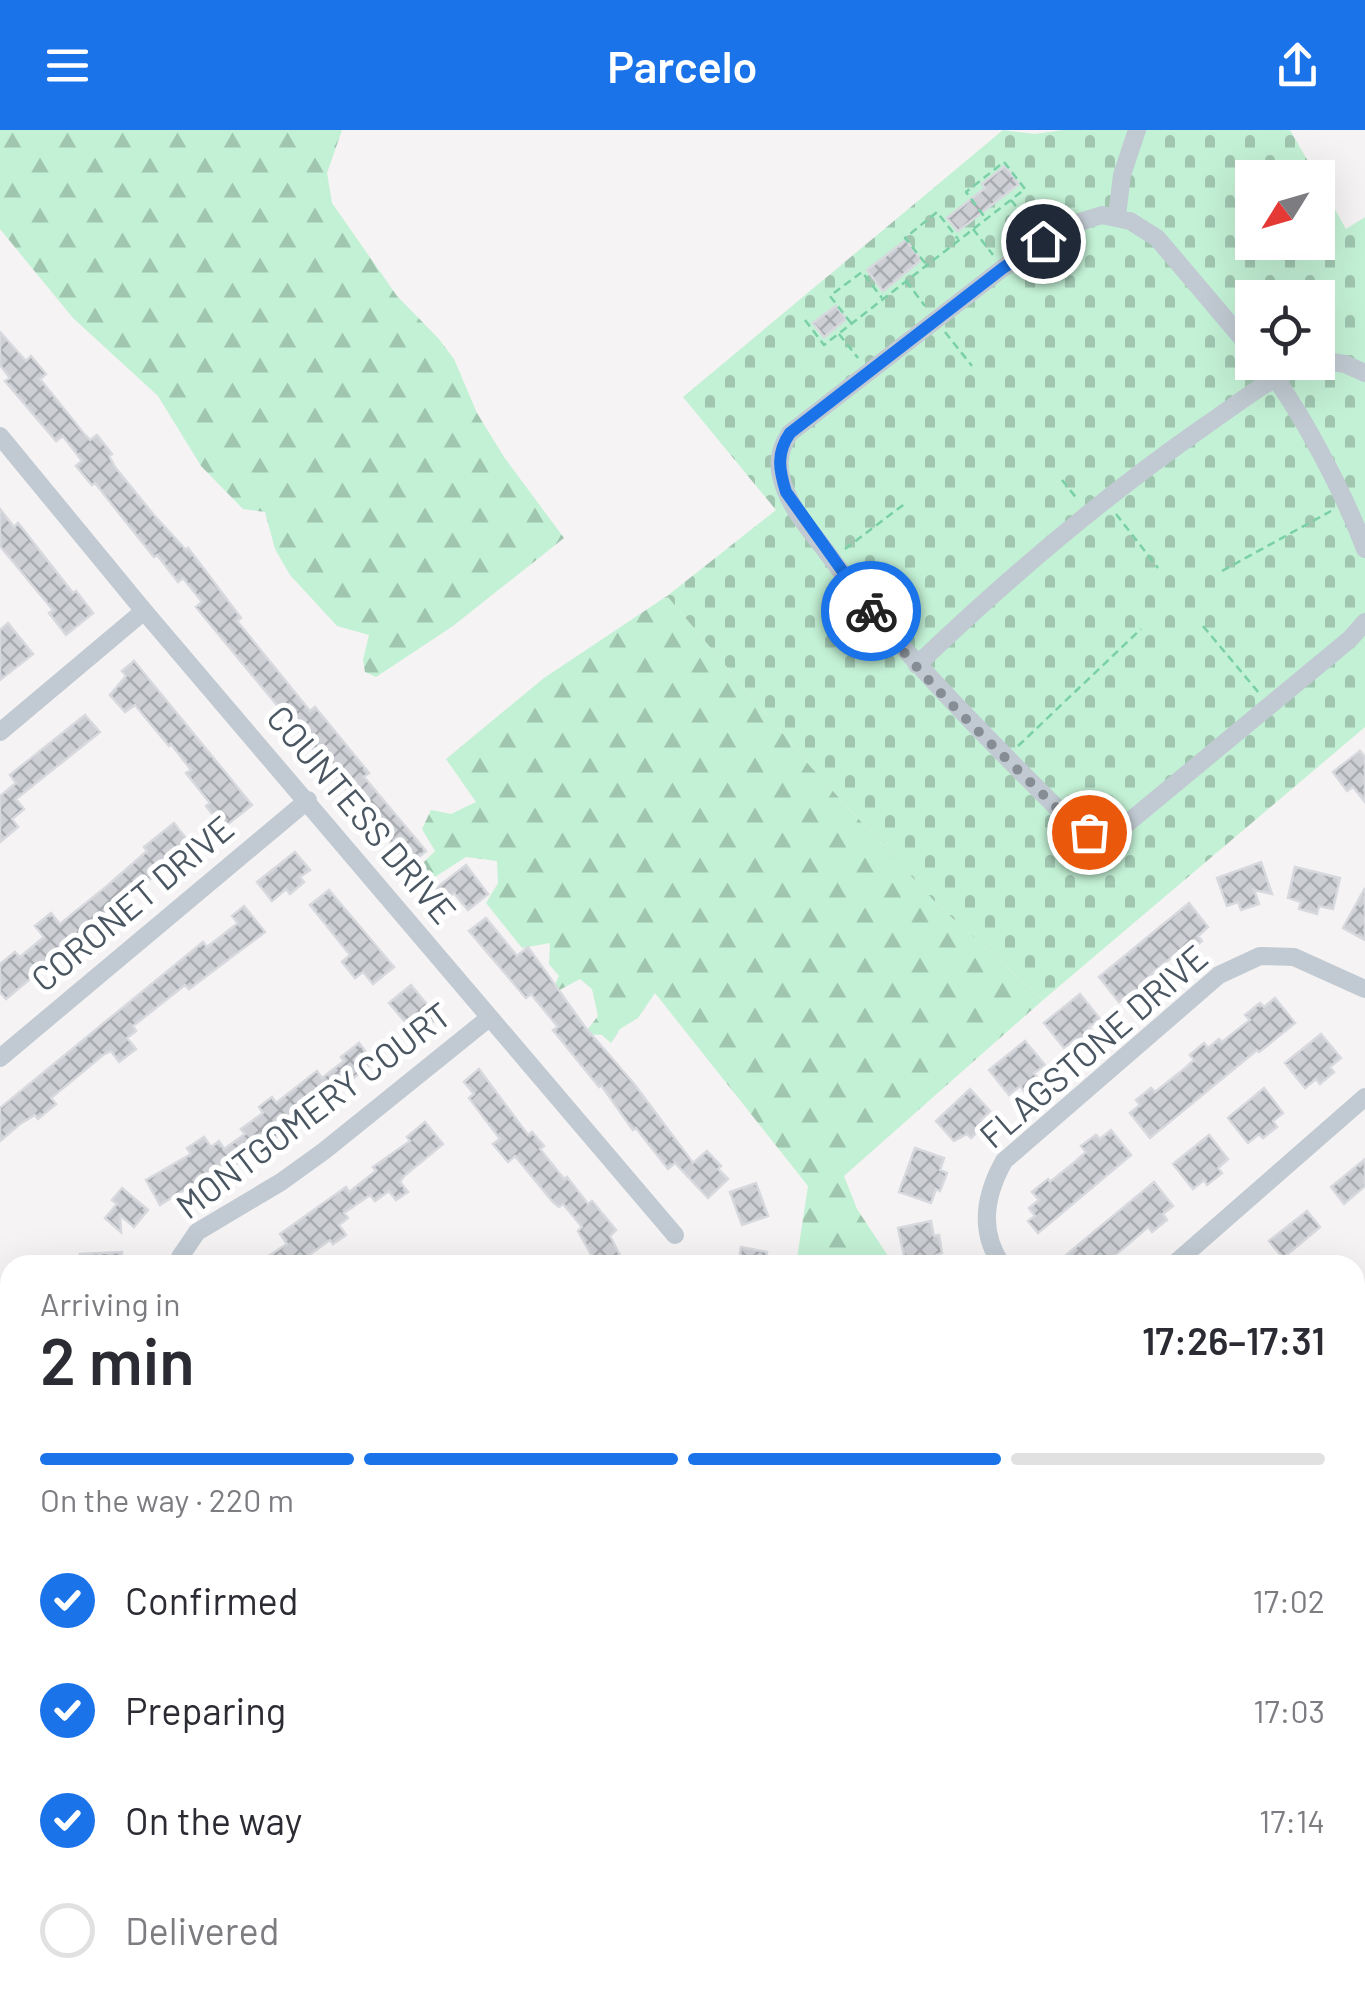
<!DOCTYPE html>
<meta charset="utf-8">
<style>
body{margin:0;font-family:Barlow,sans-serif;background:#f2f2f3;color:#2b2b33;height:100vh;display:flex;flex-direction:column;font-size:38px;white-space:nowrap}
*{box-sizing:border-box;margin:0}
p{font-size:32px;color:#7c7c81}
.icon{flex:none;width:55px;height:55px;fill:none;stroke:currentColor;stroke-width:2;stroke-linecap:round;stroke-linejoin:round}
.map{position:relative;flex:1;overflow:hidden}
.panel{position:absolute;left:0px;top:1125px;width:1365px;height:750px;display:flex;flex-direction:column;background:#fff;border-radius:30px 30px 0 0;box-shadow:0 10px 40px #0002}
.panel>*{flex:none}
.needle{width:65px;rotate:233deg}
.buttons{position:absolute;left:1235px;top:30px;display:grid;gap:20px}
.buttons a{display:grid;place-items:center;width:100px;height:100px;border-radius:0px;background:#fff;box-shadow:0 10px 40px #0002;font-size:50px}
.pin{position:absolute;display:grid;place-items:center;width:85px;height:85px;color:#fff;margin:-42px;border:5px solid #fff;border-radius:50%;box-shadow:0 2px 10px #0007}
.courier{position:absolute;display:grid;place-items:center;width:100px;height:100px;margin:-50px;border:8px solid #1a73e8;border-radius:50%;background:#fff;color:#222;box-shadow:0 2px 12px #0007}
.overview em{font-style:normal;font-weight:600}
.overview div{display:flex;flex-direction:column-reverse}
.overview{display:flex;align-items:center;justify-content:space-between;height:170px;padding:0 40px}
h1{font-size:65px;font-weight:600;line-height:75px}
.bar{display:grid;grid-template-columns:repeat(4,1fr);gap:15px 10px;align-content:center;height:120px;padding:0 40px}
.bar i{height:12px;border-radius:8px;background:#e1e1e2}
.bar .on{background:#1a73e8}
.bar p{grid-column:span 4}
ol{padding:0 40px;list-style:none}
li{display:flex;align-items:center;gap:30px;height:110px}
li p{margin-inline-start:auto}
li .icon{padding:10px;border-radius:50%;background:#1a73e8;color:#fff;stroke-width:4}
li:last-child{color:#7c7c81}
li i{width:55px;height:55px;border:5px solid #e1e1e2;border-radius:50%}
header{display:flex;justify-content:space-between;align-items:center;height:130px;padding:0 40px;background:#1a73e8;color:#fff;font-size:45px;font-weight:600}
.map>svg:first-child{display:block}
.forest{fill:url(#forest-firs)}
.cemetery{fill:url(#cemetery-stones);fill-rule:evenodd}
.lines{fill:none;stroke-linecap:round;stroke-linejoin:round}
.stream{stroke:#90daee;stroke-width:5}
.building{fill:url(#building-cross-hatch);stroke:#d7d9de;stroke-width:2.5}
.path{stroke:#7ad0a6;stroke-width:2.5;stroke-dasharray:8 5;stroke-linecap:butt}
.minor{stroke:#c1cad2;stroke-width:18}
.done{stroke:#868d94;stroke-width:10;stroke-dasharray:0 18}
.route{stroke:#1a73e8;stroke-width:12}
.labels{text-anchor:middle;stroke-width:10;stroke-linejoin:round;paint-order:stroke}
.street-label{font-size:35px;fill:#4a5661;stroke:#fff}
</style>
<header><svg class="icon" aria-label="menu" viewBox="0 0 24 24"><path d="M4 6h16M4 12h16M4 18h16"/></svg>Parcelo<svg class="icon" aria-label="share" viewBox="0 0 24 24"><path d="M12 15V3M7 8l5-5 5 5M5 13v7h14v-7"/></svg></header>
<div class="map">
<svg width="1365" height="1875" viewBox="0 0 1365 1875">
<defs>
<pattern id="forest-firs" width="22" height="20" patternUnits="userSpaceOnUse" patternTransform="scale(2.5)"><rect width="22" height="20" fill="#c3f1d5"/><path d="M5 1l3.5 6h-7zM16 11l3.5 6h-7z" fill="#a0c6b0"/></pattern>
<pattern id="cemetery-stones" width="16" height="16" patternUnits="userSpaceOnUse" patternTransform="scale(2.5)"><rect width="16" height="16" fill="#c3f1d5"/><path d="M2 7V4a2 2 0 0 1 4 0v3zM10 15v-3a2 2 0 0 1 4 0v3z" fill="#a0c6b0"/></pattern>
<pattern id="building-cross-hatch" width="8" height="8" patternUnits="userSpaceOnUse" patternTransform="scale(2.5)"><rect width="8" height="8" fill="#cdcfd5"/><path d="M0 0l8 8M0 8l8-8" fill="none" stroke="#a8abb0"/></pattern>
</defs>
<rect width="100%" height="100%" fill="#f5f3f3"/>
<path class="forest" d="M0,0H342L327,43L332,73L397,166L438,208L454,229L477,283L504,327L564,408L453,496L376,547L365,542L363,530L369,505L337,496L290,445L275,419L265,382L243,379L201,336L158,266L73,188L0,99Z
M667,466L811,637L936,773L1043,870L844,1046L857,1079L894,1135H796L808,1056L655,863L638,888L620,899L611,913L602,905L584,904L598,886L592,859L580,849L550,865L559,846L549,834L550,813L522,818L486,773L498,753L497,731L466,727L410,763L405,751L435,721L422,699L431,680L451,684L476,672L446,629L544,548Z
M1355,1322L1365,1327V1462L1355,1469Z
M351,1865H464L457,1875H354Z"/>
<path class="cemetery" d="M1003,0L1035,4L1063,0H1290L1317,47L1252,48V112H1318V49L1346,99L1365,87V597L1043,870L936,773L811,637L667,466L776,380L683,267ZM1252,168H1318V232H1252Z"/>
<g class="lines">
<path class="stream" d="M1355,1381L1365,1387
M1355,1458L1365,1439
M0,1585L10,1576
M1118,1865L1127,1875
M456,1875L459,1865"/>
</g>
<path class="building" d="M1005,36L1019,54L958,101L947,88L985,58L982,54Z
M906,110L921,130L883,161L867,140Z
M836,176L846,189L824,207L813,193Z
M0,202L26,231L31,226L46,244L40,249L85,305L90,310L97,305L112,324L109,326L115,337L153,384L186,420L188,418L241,488L237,491L310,581L315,577L369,643L364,647L426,721L409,735L196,477L202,472L183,448L178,452L157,425L154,427L95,353L92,355L76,336L82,331L63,306L56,311L5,251L10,248L0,235Z
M0,379L14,397L18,393L73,463L76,461L93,483L66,505L49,483L53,480L0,416Z
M8,493L33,524L0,550V500Z
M134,531L252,675L223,698L206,676L210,673L186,643L191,640L171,614L169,616L135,575L125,582L110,565L126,546L122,541Z
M85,585L100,602L16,669L24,679L12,689L18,697L0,712V666L16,653L10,645Z
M1360,621L1365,627V672L1353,657L1347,661L1333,642Z
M174,693L192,716L151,745L153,747L6,869L0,862V834L15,822L20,827L44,807L35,796L51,783L60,794L107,756L147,721L144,717Z
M295,722L310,740L300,747L304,752L290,764L286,759L272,771L257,752Z
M1261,732L1272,764L1254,760L1259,774L1241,780L1238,772L1227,776L1217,748Z
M466,735L488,764L468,780L454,763L443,771L434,760Z
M1295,737L1340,748L1333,779L1319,776L1317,784L1299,779L1301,772L1288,768Z
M1365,758V810L1343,798Z
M329,760L394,837L373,854L363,842L355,848L342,832L350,825L310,775Z
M1189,773L1208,797L1198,806L1202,811L1187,823L1183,818L1155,841L1144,851L1149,856L1134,868L1131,863L1119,872L1099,847Z
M244,776L265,802L189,859L185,855L133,896L136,901L127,908L136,919L119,932L111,921L103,925L51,968L56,974L38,989L35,985L20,994L0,1011V978L203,812L207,817L238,793L232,786Z
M486,788L517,826L528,817L585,897L635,955L693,1033L707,1021L721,1036L718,1039L728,1049L708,1068L675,1033L668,1039L636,998L633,1000L601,955L599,957L553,900L558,897L531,864L526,868L469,801Z
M411,855L438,888L410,910L400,898L406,893L389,873Z
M1080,864L1100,889L1089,897L1094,903L1079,914L1075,909L1064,918L1044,893Z
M1275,868L1295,893L1259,922L1257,920L1150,1008L1130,983L1140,975L1136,970L1151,958L1155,962L1184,939L1194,930L1190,925L1204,913L1208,918L1219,909L1222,912L1250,890L1245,885L1260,873L1264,877Z
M1321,904L1341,928L1330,937L1334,942L1320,954L1316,949L1305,958L1285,933Z
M1025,911L1045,935L1034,943L1038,949L1024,961L1020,956L1009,965L989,940Z
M359,913L374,932L347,953L343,948L290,991L293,995L258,1021L219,1045L216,1040L160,1075L146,1050L191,1024L187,1018L204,1007L211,1017L219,1011L224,1019L245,1004L241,999L263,983L259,977L272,967L276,973L317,941L322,948L344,931L341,927Z
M479,939L528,1005L532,1002L544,1016L540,1019L564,1049L567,1047L588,1074L592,1071L616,1100L610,1106L625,1135H597L578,1101L582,1097L563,1074L559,1077L553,1072L515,1026L508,1032L493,1014L500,1009L469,968L474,964L464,952Z
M1264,958L1283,983L1273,991L1277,997L1263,1008L1259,1004L1248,1013L1228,988Z
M970,959L990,981L981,990L985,995L971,1008L967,1004L954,1011L936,991Z
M425,992L443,1014L404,1046L400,1052L408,1062L396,1070L389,1061L375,1071L370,1065L344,1083L348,1088L339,1095L346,1105L333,1114L330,1110L295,1135H272L267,1127L287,1114L280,1104L346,1057L349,1062L376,1041L373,1037L410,1011L407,1007Z
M1111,1000L1131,1025L1038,1103L1028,1091L1035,1086L1029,1078L1039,1070L1032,1062L1048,1049L1050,1052L1076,1031L1086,1022L1081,1016L1096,1005L1100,1009Z
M1209,1005L1228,1029L1218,1038L1222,1043L1207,1055L1204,1050L1193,1059L1173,1034Z
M915,1018L944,1028L940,1040L947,1043L940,1061L936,1059L931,1073L899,1062Z
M1365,1029V1056L1344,1074L1331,1057Z
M1154,1052L1173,1076L1163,1084L1167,1090L1152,1102L1148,1097L1113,1127L1116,1129L1109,1135H1054Z
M756,1053L768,1086L742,1095L730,1062Z
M122,1058L148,1080L134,1097L120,1085L121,1102L105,1088L117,1074L112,1070Z
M1307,1081L1320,1097L1283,1128L1269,1111Z
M931,1091L934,1106L939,1105L942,1123L936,1125L938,1135H906L898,1098Z
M741,1117L767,1122L765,1135H738Z
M122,1122V1135H80V1124Z"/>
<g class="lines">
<path class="path" d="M1011,70L1033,98
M973,99L993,125
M925,133L905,108L937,82L958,109
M906,151L925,176
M805,190L824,215L1025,59L1004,32L966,62L986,89
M851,193L830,166L862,142L882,168
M945,202L972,236
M839,204L858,228
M1062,350L1078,370
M1116,384L1158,438
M845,419L907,372
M1222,441L1331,381
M1203,496L1259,563
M1018,616L1141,499"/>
<path class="minor" d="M1117,86L1122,45L1137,0
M1252,220L1157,108L1130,91L1102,85L1076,93L1050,106L1003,138L790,303C781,316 777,330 781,346C787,375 811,401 828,424C901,524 988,609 1075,696C1094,704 1106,706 1124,696L1350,509L1365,492
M1318,230L1345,234L1365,243
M1263,232C1300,278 1344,363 1365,419
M0,306L144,481L675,1105
M917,535C1007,449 1103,367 1205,296C1237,274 1273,245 1310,232
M0,602L144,481
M0,928L308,670
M180,1127L197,1102L281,1052L324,1021L489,888
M1002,1135C978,1101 985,1065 1004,1031L1219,845L1260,826L1294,827L1365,859
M1173,1135L1365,967
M1355,1208L1365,1201
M0,1358L10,1363
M0,1397L10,1402
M0,1527L10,1508
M1355,1644L1365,1656
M0,1725L10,1737
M117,1865L125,1875
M553,1865L562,1875
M1145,1865L1154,1875
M945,1875L957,1865"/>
</g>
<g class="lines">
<path class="done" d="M871,481C927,557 1008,629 1075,696L1089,702"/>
<path class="route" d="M871,481L786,362C779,340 776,323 790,303L1003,138L1043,111"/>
</g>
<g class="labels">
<g class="street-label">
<text transform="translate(361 685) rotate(50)" y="12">COUNTESS DRIVE</text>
<text transform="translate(133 774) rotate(-40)" y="12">CORONET DRIVE</text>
<text transform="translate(1094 917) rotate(-41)" y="12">FLAGSTONE DRIVE</text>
<text transform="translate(314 981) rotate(-37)" y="12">MONTGOMERY COURT</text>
</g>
</g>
</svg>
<div class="buttons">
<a><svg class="needle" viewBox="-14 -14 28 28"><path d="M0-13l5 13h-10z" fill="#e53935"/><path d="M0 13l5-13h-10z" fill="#7c7c81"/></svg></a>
<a><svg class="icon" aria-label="locate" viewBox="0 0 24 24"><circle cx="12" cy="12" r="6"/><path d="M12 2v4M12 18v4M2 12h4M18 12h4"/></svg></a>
</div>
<div class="pin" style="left:1089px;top:702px;background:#ea580c"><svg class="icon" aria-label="bag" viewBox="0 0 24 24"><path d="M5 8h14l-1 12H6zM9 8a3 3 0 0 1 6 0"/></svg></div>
<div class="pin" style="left:1043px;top:111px;background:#1f2937"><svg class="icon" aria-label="home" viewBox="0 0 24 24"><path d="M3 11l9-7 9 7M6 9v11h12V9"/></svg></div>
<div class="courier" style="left:871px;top:481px"><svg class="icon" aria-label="bike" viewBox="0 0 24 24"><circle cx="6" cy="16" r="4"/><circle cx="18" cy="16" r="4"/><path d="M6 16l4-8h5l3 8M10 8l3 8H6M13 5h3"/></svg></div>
<section class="panel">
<div class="overview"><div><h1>2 min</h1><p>Arriving in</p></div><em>17:26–17:31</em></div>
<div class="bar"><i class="on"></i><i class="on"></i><i class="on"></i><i></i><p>On the way · 220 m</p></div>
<ol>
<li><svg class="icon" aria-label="check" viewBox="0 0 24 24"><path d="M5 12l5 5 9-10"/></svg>Confirmed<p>17:02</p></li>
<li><svg class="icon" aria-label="check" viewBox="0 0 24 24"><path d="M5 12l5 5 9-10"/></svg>Preparing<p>17:03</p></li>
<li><svg class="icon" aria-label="check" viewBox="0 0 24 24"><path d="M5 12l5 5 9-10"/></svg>On the way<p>17:14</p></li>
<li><i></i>Delivered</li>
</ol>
</section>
</div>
